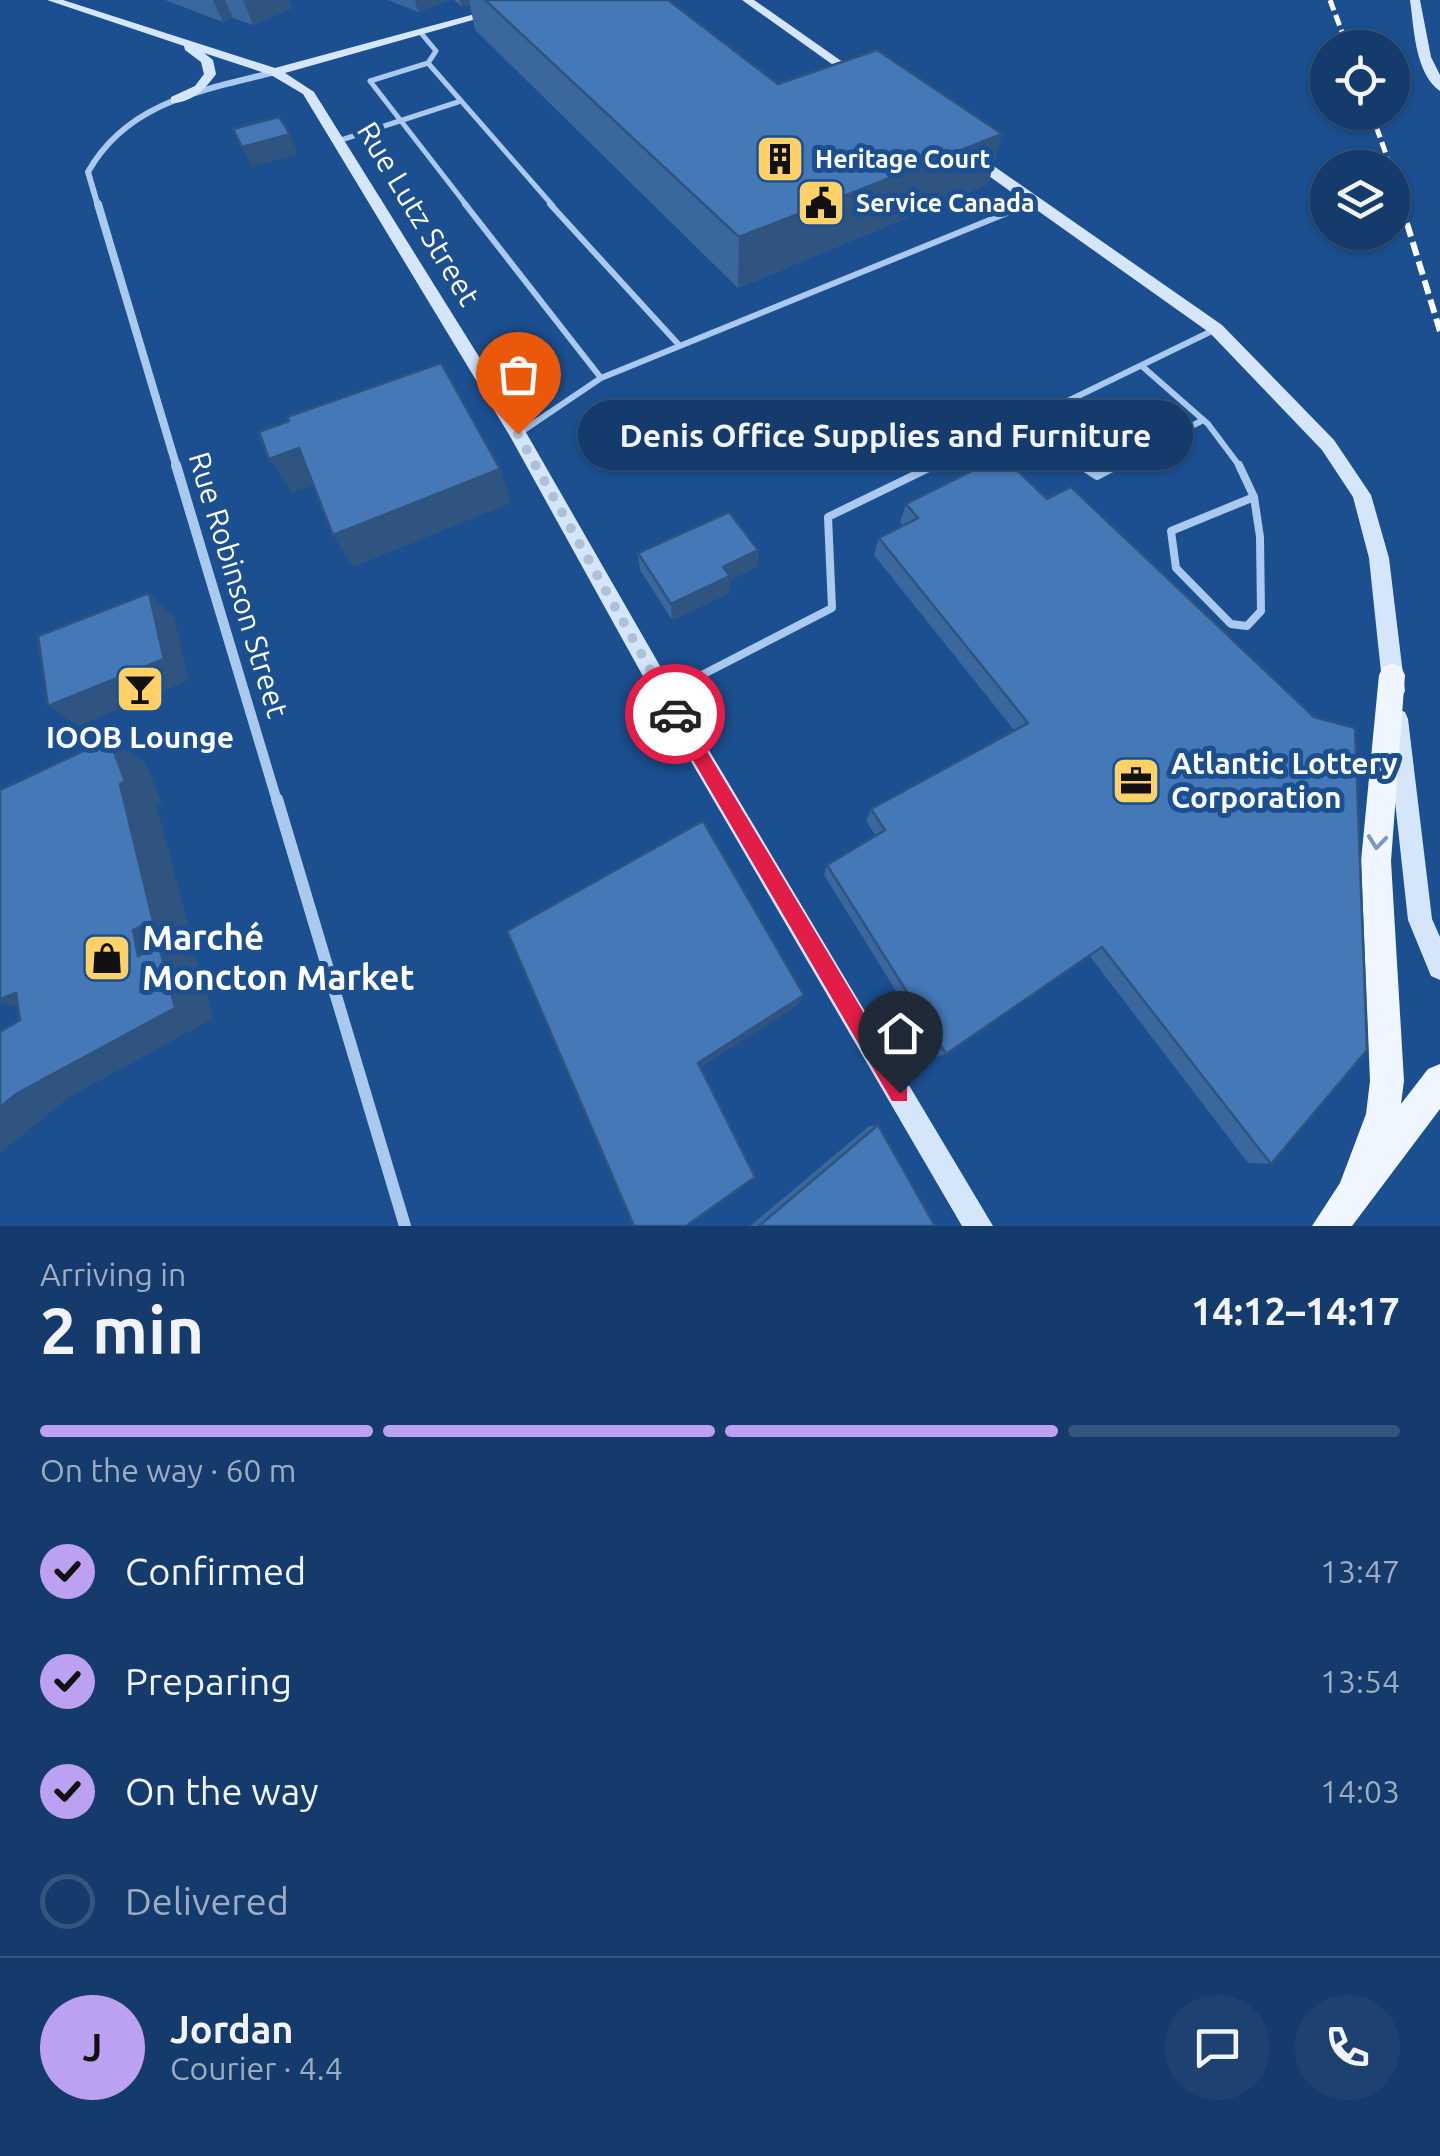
<!DOCTYPE html>
<meta charset="utf-8">
<style>
body{margin:0;font-family:Ubuntu,sans-serif;background:#1d4271;color:#f1f3f6;height:100vh;display:flex;flex-direction:column;font-size:38px;white-space:nowrap}
*{box-sizing:border-box;margin:0}
p{font-size:32px;color:#9dadc1}
.icon{flex:none;width:55px;height:55px;fill:none;stroke:currentColor;stroke-width:2;stroke-linecap:round;stroke-linejoin:round}
.map{position:relative;height:1226px;overflow:hidden}
.panel{display:flex;flex-direction:column;background:#143b6b;flex:1}
.panel>*{flex:none}
.tools{position:absolute;left:1310px;top:30px;display:grid;gap:20px}
.tools a{display:grid;place-items:center;width:100px;height:100px;border-radius:50%;background:#143b6b;box-shadow:0 2px 8px #0004,0 0 0 2px #33557e;font-size:50px}
.pin{position:absolute;display:grid;place-items:center;width:85px;height:85px;color:#fff;margin:-102px -42px;border-radius:50% 50% 50% 0;rotate:-45deg;box-shadow:0 0 10px #0007}
.pin .icon{rotate:45deg}
.courier{position:absolute;display:grid;place-items:center;width:100px;height:100px;margin:-50px;border:8px solid #e11d48;border-radius:50%;background:#fff;color:#222;box-shadow:0 2px 12px #0007}
.bubble{position:absolute;height:70px;border-radius:35px;background:#143b6b;box-shadow:0 2px 8px #0004,0 0 0 2px #33557e;font-size:32px;font-weight:700;line-height:70px;text-align:center}
.summary em{font-style:normal;font-weight:700}
.summary div{display:flex;flex-direction:column-reverse}
.summary{display:flex;align-items:center;justify-content:space-between;height:170px;padding:0 40px}
h1{font-size:65px;font-weight:700;line-height:75px}
.bar{display:grid;grid-template-columns:repeat(4,1fr);gap:15px 10px;align-content:center;height:120px;padding:0 40px}
.bar i{height:12px;border-radius:8px;background:#33557e}
.bar .active{background:#bca0f2}
.bar p{grid-column:span 4}
.line{display:flex;align-items:center;gap:25px;padding:0 40px;border-top:2px solid #33557e}
.line div{flex:1}
.round{display:grid;place-items:center;flex:none;width:105px;height:105px;border-radius:52px;background:#1d4271}
ol{padding:0 40px;list-style:none}
li{display:flex;align-items:center;gap:30px;height:110px}
li p{margin-inline-start:auto}
li .icon{padding:10px;border-radius:50%;background:#bca0f2;color:#111;stroke-width:4}
li:last-child{color:#9dadc1}
li i{width:55px;height:55px;border:5px solid #33557e;border-radius:50%}
.map>svg:first-child{display:block}
.lines{fill:none;stroke-linecap:round;stroke-linejoin:round}
.lane-far2{stroke:#a9c9ee;stroke-width:5}
.lane-far1{stroke:#a9c9ee;stroke-width:6}
.lane{stroke:#a9c9ee;stroke-width:8}
.street-far3{stroke:#a9c9ee;stroke-width:6}
.street-far2{stroke:#a9c9ee;stroke-width:8}
.street-far1{stroke:#a9c9ee;stroke-width:10}
.street{stroke:#a9c9ee;stroke-width:12}
.secondary{fill:#d6e6fa;fill-rule:evenodd}
.primary{fill:#f0f6ff;fill-rule:evenodd}
.rail-far1{stroke:#fff;stroke-width:5;stroke-dasharray:11 5;stroke-linecap:butt}
.rail{stroke:#fff;stroke-width:6;stroke-dasharray:14 6;stroke-linecap:butt}
.wall{fill:#3a679d}
.shaded-wall{fill:#305480}
.building{fill:#4478b7;stroke:#305480;stroke-width:2.5}
.oneway{stroke:#7b9ac1}
.route{fill:#e11d48}
.done{stroke:#afc1d8;stroke-width:10;stroke-dasharray:0 18}
.labels{text-anchor:middle;stroke-width:10;stroke-linejoin:round;paint-order:stroke}
.far-poi-label{font-size:25px;font-weight:bold;fill:#fff;stroke:#1b4f8f;text-anchor:start}
.street-label{font-size:30px;fill:#fff;stroke:#1b4f8f}
.poi-label{font-size:30px;font-weight:bold;fill:#fff;stroke:#1b4f8f}
.near-poi-label{font-size:35px;font-weight:bold;fill:#fff;stroke:#1b4f8f;text-anchor:start}
</style>
<div class="map">
<svg width="1440" height="1226" viewBox="0 0 1440 1226">
<rect width="100%" height="100%" fill="#1b4f8f"/>
<g class="lines">
<path class="lane-far2" d="M421,33L436,51L428,63L553,206
M428,63L370,81L467,206
M338,141L458,102
M1022,206L1035,201"/>
<path class="lane-far1" d="M465,204L601,378
M550,204L679,345
M1143,367L1208,424L1241,468
M1024,424L1084,468
M518,434L601,378L1029,204
M930,468L1216,329
M1113,468L1203,420"/>
<path class="lane" d="M1080,465L1097,476L1118,465
M1239,465L1254,497
M1254,497L1260,537L1261,611L1247,626L1231,624L1176,568L1171,531Z
M665,694L832,608L828,517L935,465"/>
<path class="street-far3" d="M98,206L88,172C127,102 203,90 275,72"/>
<path class="street-far2" d="M98,204L177,468"/>
<path class="street-far1" d="M176,465L277,801"/>
<path class="street" d="M277,799L405,1226"/>
<path class="secondary" d="M47,0H63L275,68L527,0H544L285,73L314,92L524,429L691,720L993,1226H962L675,734L511,438L303,94L271,75L204,53L213,60L216,74C205,90 191,103 171,103V97L195,86L204,74L201,62L185,50L184,46Z
M742,0H754L867,79L857,82Z
M1410,0H1420L1431,57L1440,75V91C1415,74 1414,28 1410,0Z
M965,153H975L1222,325L1334,440L1371,495L1389,558L1405,691L1401,698L1394,700L1387,698L1383,691L1369,558L1353,497L1322,450L1210,333L965,159Z
M1397,709L1405,712L1408,719L1432,919L1440,937V980L1431,976L1408,920L1386,719L1389,712Z"/>
<path class="primary" d="M1392,663L1401,667L1405,675L1391,861L1404,1081L1401,1104L1428,1069L1440,1064V1109L1352,1226H1312L1340,1183L1366,1114L1370,1081L1361,861L1379,675L1383,667Z"/>
<path class="rail-far1" d="M1330,0L1348,48
M1371,112L1391,168
M1392,173L1402,206"/>
<path class="rail" d="M1401,204L1440,331"/>
</g>
<path class="wall" d="M165,0H289L292,8L253,25L233,18L223,22Z
M388,0H450L418,12Z
M454,0H668L778,84L1002,134L988,184L738,288L475,30L470,5L462,7Z
M1002,456L1271,1164L1248,1163L1089,955L946,1054L937,1057L824,875L827,865L876,836L866,821L871,809L1014,730L874,555L879,538L903,525L900,522L906,504Z
M758,550L757,567L730,580L729,593L672,620L640,570L638,553Z
M878,1125L935,1226H750L869,1126Z"/>
<path class="shaded-wall" d="M213,0H225L233,18L223,22Z
M243,0H289L292,8L253,25Z
M415,0H450L418,12Z
M460,0H469L470,5L462,7Z
M290,134L298,154L252,167L242,147Z
M1002,134L988,184L738,288L739,237Z
M299,448L320,483L292,493L269,459Z
M500,469L511,503L353,567L333,535Z
M758,550L757,567L730,580L729,593L672,620L671,604L723,567Z
M149,593L174,617L189,680L79,726L48,706Z
M109,739L146,763L162,804L157,807L191,936L173,944L174,951L197,959L214,1018L68,1098L0,1153V1107L138,956Z
M16,993L45,1012L0,1003V999Z
M804,995L798,1005L699,1069L698,1063Z"/>
<path class="building" d="M485,0H668L778,84L877,50L1002,134L739,237Z
M279,117L290,134L242,147L233,129Z
M441,363L500,469L333,535L299,448L269,459L259,432L289,421L287,417Z
M1002,456L1047,499L1071,487L1314,717L1355,728L1367,1050L1271,1164L1102,947L946,1054L827,865L885,830L871,809L1028,723L879,538L918,518L906,504Z
M729,512L758,550L723,567L730,576L671,604L638,553Z
M149,593L164,659L48,706L38,636Z
M109,739L125,781L120,784L153,921L133,930L138,956L159,946L175,1008L16,1094L0,1107V1032L20,1020L16,993L0,999V790Z
M703,821L804,995L698,1063L755,1177L686,1226H634L507,931Z
M878,1125L935,1226H759Z"/>
<defs><path id="oneway-chevron" d="M-2-3.5L2.5 0L-2 3.5" fill="none" stroke-width="1.6" stroke-linecap="round" stroke-linejoin="round" transform="scale(2.5)"/></defs>
<use class="oneway" href="#oneway-chevron" transform="translate(1377 842) rotate(96)"/>
<path class="route" d="M675,706L681,708L907,1085V1101H892L669,719L666,714Z"/>
<g class="lines">
<path class="done" d="M518,434L675,714"/>
</g>
<defs>
<g id="building-square" transform="scale(2.5)"><rect x="-9" y="-9" width="18" height="18" rx="4" fill="#ffd166" stroke="#1b4f8f"/><path d="M-4-6H4V6H1V3H-1V6H-4ZM-2.5-4.3h1.7v1.8h-1.7ZM.8-4.3h1.7v1.8H.8ZM-2.5-1h1.7V.8h-1.7ZM.8-1h1.7V.8H.8Z" fill="#111"/></g>
<g id="civic-square" transform="scale(2.5)"><rect x="-9" y="-9" width="18" height="18" rx="4" fill="#ffd166" stroke="#1b4f8f"/><path d="M-.6-6.5H3V-4.5H.6V-3L4-1V1h2V6H-6V1h2V-1L-.6-3ZM-1.2 2.5V6h2.4V2.5Z" fill="#111"/></g>
<g id="bar-square" transform="scale(2.5)"><rect x="-9" y="-9" width="18" height="18" rx="4" fill="#ffd166" stroke="#1b4f8f"/><path d="M-6-5H6L.8 .8V4.5H3.5V6h-7V4.5H-.8V.8Z" fill="#111"/></g>
<g id="office-square" transform="scale(2.5)"><rect x="-9" y="-9" width="18" height="18" rx="4" fill="#ffd166" stroke="#1b4f8f"/><path d="M-6-3h4V-5.5h4V-3h4V5H-6ZM-1-4.5V-3h2v-1.5ZM-6 0V1H6V0Z" fill="#111"/></g>
<g id="shop-square" transform="scale(2.5)"><rect x="-9" y="-9" width="18" height="18" rx="4" fill="#ffd166" stroke="#1b4f8f"/><path d="M-5-2.5h2.3a2.7 3.5 0 0 1 5.4 0H5L5.5 6h-11ZM-1.5-2.5h3a1.5 2.3 0 0 0-3 0Z" fill="#111"/></g>
</defs>
<g fill-rule="evenodd">
<use href="#building-square" x="780" y="159"/>
<use href="#civic-square" x="821" y="203"/>
<use href="#bar-square" x="140" y="689"/>
<use href="#office-square" x="1136" y="781"/>
<use href="#shop-square" x="107" y="958"/>
</g>
<g class="labels">
<g class="far-poi-label">
<text x="815" y="168">Heritage Court</text>
<text x="856" y="212">Service Canada</text>
</g>
<g class="street-label">
<text transform="translate(418 214) rotate(59)" y="10">Rue Lutz Street</text>
<text transform="translate(238 585) rotate(73)" y="10">Rue Robinson Street</text>
</g>
<g class="poi-label">
<text x="140" y="748">IOOB Lounge</text>
<text x="1171" y="774" text-anchor="start">Atlantic Lottery<tspan x="1171" dy="34">Corporation</tspan></text>
</g>
<g class="near-poi-label">
<text x="142" y="950">Marché<tspan x="142" dy="40">Moncton Market</tspan></text>
</g>
</g>
</svg>
<div class="tools">
<a><svg class="icon" aria-label="locate" viewBox="0 0 24 24"><circle cx="12" cy="12" r="6"/><path d="M12 2v4M12 18v4M2 12h4M18 12h4"/></svg></a>
<a><svg class="icon" aria-label="layers" viewBox="0 0 24 24"><path d="M12 4l9 5-9 5-9-5zM3 14l9 5 9-5"/></svg></a>
</div>
<div class="pin" style="left:518px;top:434px;background:#ea580c"><svg class="icon" aria-label="bag" viewBox="0 0 24 24"><path d="M5 8h14l-1 12H6zM9 8a3 3 0 0 1 6 0"/></svg></div>
<div class="pin" style="left:900px;top:1093px;background:#1f2937"><svg class="icon" aria-label="home" viewBox="0 0 24 24"><path d="M3 11l9-7 9 7M6 9v11h12V9"/></svg></div>
<div class="courier" style="left:675px;top:714px"><svg class="icon" aria-label="car" viewBox="0 0 24 24"><path d="M5 17H2v-5l4-1 3-4h7l3 4 3 1v5h-3M9 17h6M6 11h13"/><circle cx="7" cy="17" r="2"/><circle cx="17" cy="17" r="2"/></svg></div>
<div class="bubble" style="left:578px;top:400px;width:615px">Denis Office Supplies and Furniture</div>
</div>
<section class="panel">
<div class="summary"><div><h1>2 min</h1><p>Arriving in</p></div><em>14:12–14:17</em></div>
<div class="bar"><i class="active"></i><i class="active"></i><i class="active"></i><i></i><p>On the way · 60 m</p></div>
<ol>
<li><svg class="icon" aria-label="check" viewBox="0 0 24 24"><path d="M5 12l5 5 9-10"/></svg>Confirmed<p>13:47</p></li>
<li><svg class="icon" aria-label="check" viewBox="0 0 24 24"><path d="M5 12l5 5 9-10"/></svg>Preparing<p>13:54</p></li>
<li><svg class="icon" aria-label="check" viewBox="0 0 24 24"><path d="M5 12l5 5 9-10"/></svg>On the way<p>14:03</p></li>
<li><i></i>Delivered</li>
</ol>
<div class="line" style="height:180px"><b class="round" style="background:#bca0f2;color:#111">J</b><div><b>Jordan</b><p>Courier · 4.4</p></div><a class="round"><svg class="icon" aria-label="chat" viewBox="0 0 24 24"><path d="M4 5h16v11H9l-5 4z"/></svg></a><a class="round"><svg class="icon" aria-label="phone" viewBox="0 0 24 24"><path d="M5 4h4l2 5-3 2q2 4 5 5l2-3 5 2v4C11 20 4 13 5 4z"/></svg></a></div>
</section>
